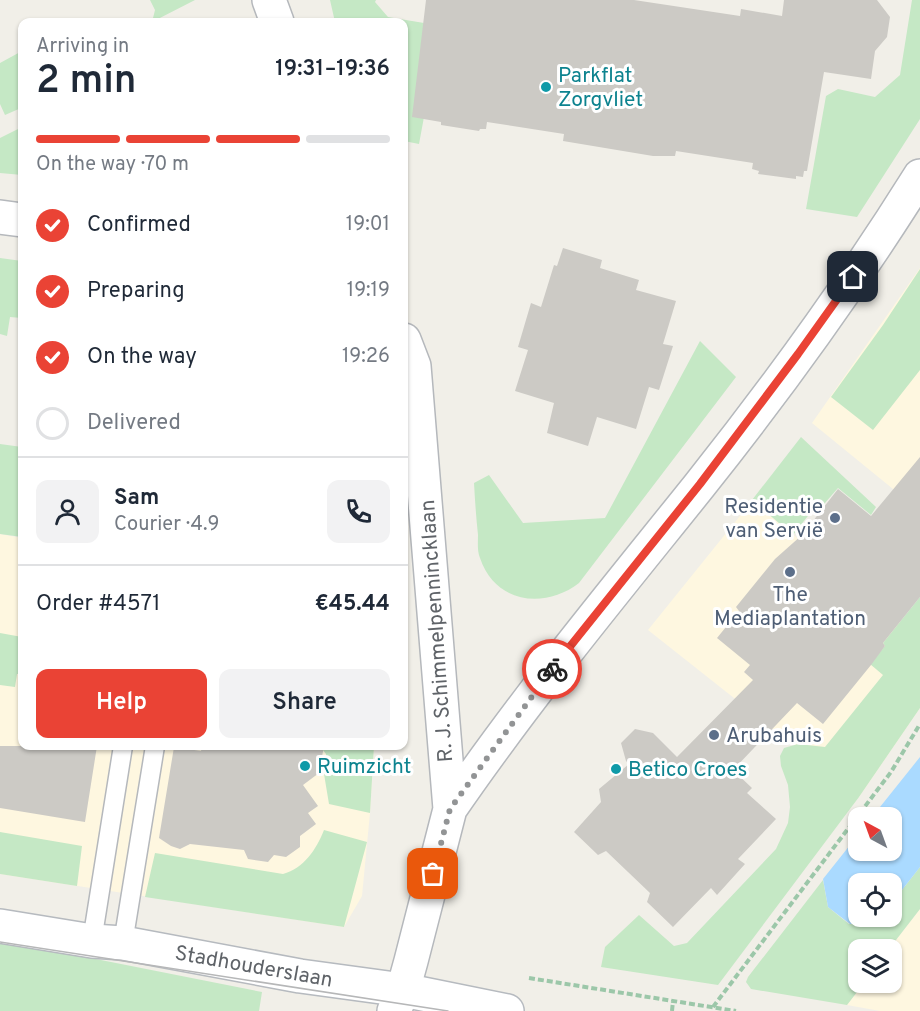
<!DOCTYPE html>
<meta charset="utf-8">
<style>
body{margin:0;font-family:Overpass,sans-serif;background:#f2f2f3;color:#1f2937;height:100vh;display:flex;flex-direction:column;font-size:22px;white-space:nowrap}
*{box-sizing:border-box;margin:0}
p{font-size:20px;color:#747a83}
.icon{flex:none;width:33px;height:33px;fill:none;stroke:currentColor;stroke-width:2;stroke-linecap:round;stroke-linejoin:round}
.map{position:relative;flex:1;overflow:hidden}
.panel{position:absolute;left:18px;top:18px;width:390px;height:732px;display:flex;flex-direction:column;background:#fff;border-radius:12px;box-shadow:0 2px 4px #0004}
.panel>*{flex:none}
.needle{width:39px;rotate:319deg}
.controls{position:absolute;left:848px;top:807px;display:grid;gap:12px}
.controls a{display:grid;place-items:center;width:54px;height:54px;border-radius:12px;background:#fff;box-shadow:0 2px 4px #0004;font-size:30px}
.pin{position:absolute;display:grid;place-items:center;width:51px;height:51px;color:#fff;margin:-26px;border-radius:12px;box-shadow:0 3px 9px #0006}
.courier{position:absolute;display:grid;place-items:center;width:60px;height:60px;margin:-30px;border:4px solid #ea4335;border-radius:50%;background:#fff;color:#222;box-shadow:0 2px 8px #0007}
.overview em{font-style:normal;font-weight:600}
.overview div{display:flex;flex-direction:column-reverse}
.overview{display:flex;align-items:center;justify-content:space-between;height:102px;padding:0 18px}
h1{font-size:39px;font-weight:600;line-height:45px}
.bar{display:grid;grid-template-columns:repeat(4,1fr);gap:9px 6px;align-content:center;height:72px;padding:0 18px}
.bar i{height:8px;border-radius:4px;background:#e0e1e3}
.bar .active{background:#ea4335}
.bar p{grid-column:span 4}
.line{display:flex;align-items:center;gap:15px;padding:0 18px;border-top:2px solid #e0e1e3}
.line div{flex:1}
.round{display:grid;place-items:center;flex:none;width:63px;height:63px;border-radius:12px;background:#f2f2f3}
ol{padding:0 18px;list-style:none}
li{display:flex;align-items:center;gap:18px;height:66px}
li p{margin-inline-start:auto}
li .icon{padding:6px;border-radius:50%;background:#ea4335;color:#fff;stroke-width:4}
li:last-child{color:#747a83}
li i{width:33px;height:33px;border:3px solid #e0e1e3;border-radius:50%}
.cta{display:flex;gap:12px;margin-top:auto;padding:12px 18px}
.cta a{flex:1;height:69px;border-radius:12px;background:#ea4335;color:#fff;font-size:24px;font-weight:600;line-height:69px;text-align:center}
.cta a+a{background:#f2f2f3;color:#1f2937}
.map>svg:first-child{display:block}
.commercial{fill:#fef7e0}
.green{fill:#c5e8c5}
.water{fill:#aadaff}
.building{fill:#cccac5}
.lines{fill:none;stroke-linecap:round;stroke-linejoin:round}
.service-casing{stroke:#b5b8bc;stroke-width:21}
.minor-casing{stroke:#b5b8bc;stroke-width:36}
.secondary-casing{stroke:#b6babf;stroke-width:36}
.path{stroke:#9cc7a9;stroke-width:4;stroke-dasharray:6 3;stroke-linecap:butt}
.service{stroke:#fff;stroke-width:18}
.minor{stroke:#fff;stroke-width:33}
.secondary{stroke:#fff;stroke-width:33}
.tram{stroke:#b6b7b8;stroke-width:1.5}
.done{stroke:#929495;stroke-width:6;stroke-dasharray:0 10.8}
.route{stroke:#ea4335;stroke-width:8}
.culture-dot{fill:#0f9aa8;stroke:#fff;stroke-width:2}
.service-dot{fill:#5c6f8a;stroke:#fff;stroke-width:2}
.labels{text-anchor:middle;stroke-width:6;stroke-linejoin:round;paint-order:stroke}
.culture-label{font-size:21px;fill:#0d838f;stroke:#fff;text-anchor:start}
.service-label{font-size:21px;fill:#4e5e75;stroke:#fff;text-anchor:end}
.street-label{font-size:21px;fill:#5f6368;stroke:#fff}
</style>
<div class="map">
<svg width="920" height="1011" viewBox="0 0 920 1011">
<rect width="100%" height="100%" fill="#f1efe8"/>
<path class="commercial" d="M920,268V511L812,423Z
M752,501L920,638V708L859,797L648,630Z
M0,534L22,538V746H374L370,813L362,896L344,927L0,874Z
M920,909V1011H880L847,1005L864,983L891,982V950L889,949Z"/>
<path class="green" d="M150,0H195L152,22L155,10Z
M330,0H376L375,2L388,17L430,24L439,36L419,144L404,141V22H335Z
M912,0H920V119L857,217L806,209L826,96L838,89L875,97L900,75Z
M22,51V110L21,108L5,115L0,104V63Z
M22,127V175L0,173V138Z
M0,258L22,261V318L10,317L7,336L0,334Z
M920,269V370L873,430L831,397L883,325Z
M700,341L736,377L579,583C544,610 495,603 480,558C477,551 478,542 478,535C476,517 475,500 474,483L489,475L523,523L605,518Z
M801,437L876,507L871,515L838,488L818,511L811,512L793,535L752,500Z
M0,444L22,447V537L0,534Z
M920,597V708L859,797L718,985L601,967L605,947L639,915L674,946L687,943L776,849L788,823L790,807L788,785L781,766L780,756L784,748L798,744L825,747L883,675L870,664L885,646L883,643Z
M0,633L22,637V674H17L15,687L0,685Z
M320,746H374L370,813L329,804L324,774L326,754Z
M324,830L367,842L344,927L145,897L155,853L283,874C304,868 316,850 324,830Z
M0,832L82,846L77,886L0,874Z
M920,867V909L889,949L858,950V982L864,983L847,1005L751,989L746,982L748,977L823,880L828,907L849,924L877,921L881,917L891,916V904Z
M0,940L262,992L259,1011H0Z"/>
<path class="water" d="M920,757V867L891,904V884H858V916L881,917L878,921L850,924L828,907L823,879L858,835V850H891V818L872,817Z"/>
<path class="building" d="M426,0H634L740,16L741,9L782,16L784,0H877L890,17L887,37L875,51L871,79L824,72L807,171H804L803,177L796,176V179L758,174L759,171L752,169L753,163L676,151L675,156H653L563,141L564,134L487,122L486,129H480L479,131L441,125V122L412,117Z
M563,248L602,260L600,268L639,280L636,290L676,301L663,344L673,346L659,390L649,387L636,429L597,417L588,446L547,433L554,403L515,391L528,350L518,347L531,303L541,307L554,265L557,266Z
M920,457V597L883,643L885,646L871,665L823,724L797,703L733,770L752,788L747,793L776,819L738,859L745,864L717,895L711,888L673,927L647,902L650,893L606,851L598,855L574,832L601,802L599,789L629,764L626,761L621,743L635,729L653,733L677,757L753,680L744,672L750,665L717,638L739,611L736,607L775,559L802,535L838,489L871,516Z
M0,746H97L85,822L0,808Z
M202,746H324L319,773L303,785L318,806L308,813L316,824L300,836V847L286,857L274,855L268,862L248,859L244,850L190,844L180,849L171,846L159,838L174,747L201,751Z"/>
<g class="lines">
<g class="service-casing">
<path id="service" d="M92,941L123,746
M123,943L155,746"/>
</g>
<g class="minor-casing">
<path id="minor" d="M269,0L277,22
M0,217L22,220
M450,809C527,697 614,592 699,486C778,387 853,283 920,176
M394,1011L403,990L411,961L450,809L414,366L404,340"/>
</g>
<g class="secondary-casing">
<path id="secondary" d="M0,926L92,941L123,943L300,976L403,990L507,1011"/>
</g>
<path class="path" d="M529,978L736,1011
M713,1007L891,772L920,724
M672,1011L673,1001"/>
<use href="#service" class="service"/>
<use href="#minor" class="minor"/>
<use href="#secondary" class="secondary"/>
<path class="tram" d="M0,942L448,1011"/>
</g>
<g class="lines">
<path class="done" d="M433,874L450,809L552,669"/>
<path class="route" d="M552,669L700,484L798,354L853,277"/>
</g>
<g class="culture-dot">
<circle cx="546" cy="87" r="6"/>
<circle cx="305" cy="766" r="6"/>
<circle cx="616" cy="769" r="6"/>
</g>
<g class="service-dot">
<circle cx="835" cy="518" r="6"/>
<circle cx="790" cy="572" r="6"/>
<circle cx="714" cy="735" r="6"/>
</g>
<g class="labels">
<g class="culture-label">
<text x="558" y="82">Parkflat<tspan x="558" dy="24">Zorgvliet</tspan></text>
<text x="317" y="773">Ruimzicht</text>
<text x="628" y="776">Betico Croes</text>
</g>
<g class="service-label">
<text x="823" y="513">Residentie<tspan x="823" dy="24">van Servië</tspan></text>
<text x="790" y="601" text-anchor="middle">The<tspan x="790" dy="24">Mediaplantation</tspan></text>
<text x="726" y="742" text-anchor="start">Arubahuis</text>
</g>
<g class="street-label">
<text transform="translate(436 631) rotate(-94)" y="7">R. J. Schimmelpennincklaan</text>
<text transform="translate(254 966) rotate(10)" y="7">Stadhouderslaan</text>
</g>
</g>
</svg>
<div class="controls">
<a><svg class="needle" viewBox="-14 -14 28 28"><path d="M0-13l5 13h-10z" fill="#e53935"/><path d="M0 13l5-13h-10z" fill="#747a83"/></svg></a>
<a><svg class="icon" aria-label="locate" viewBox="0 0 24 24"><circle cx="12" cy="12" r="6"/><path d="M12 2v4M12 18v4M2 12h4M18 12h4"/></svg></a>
<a><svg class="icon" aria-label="layers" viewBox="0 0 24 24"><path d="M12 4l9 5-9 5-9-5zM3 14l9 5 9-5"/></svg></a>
</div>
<div class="pin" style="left:433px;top:874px;background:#ea580c"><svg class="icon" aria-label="bag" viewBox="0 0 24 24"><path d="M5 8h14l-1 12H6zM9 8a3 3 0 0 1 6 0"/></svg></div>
<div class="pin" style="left:853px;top:277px;background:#1f2937"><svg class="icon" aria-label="home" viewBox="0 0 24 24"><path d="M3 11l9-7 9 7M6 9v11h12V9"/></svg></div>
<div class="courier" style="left:552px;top:669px"><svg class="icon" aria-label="bike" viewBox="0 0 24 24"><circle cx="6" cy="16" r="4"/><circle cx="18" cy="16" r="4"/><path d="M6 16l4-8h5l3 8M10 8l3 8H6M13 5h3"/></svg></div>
<section class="panel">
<div class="overview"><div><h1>2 min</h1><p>Arriving in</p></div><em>19:31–19:36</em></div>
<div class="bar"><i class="active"></i><i class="active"></i><i class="active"></i><i></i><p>On the way · 70 m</p></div>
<ol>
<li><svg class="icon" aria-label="check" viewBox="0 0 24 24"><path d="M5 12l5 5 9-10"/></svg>Confirmed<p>19:01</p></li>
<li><svg class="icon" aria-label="check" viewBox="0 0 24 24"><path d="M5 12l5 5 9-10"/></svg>Preparing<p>19:19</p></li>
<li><svg class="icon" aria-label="check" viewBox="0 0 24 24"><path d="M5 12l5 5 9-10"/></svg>On the way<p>19:26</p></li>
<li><i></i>Delivered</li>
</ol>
<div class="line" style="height:108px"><a class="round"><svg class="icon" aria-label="person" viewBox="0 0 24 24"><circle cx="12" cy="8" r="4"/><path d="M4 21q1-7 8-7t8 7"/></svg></a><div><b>Sam</b><p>Courier · 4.9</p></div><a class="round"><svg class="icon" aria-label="phone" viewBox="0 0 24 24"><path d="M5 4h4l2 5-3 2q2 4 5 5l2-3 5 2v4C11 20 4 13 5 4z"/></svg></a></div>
<div class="line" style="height:78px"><div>Order #4571</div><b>€45.44</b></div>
<div class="cta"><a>Help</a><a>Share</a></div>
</section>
</div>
